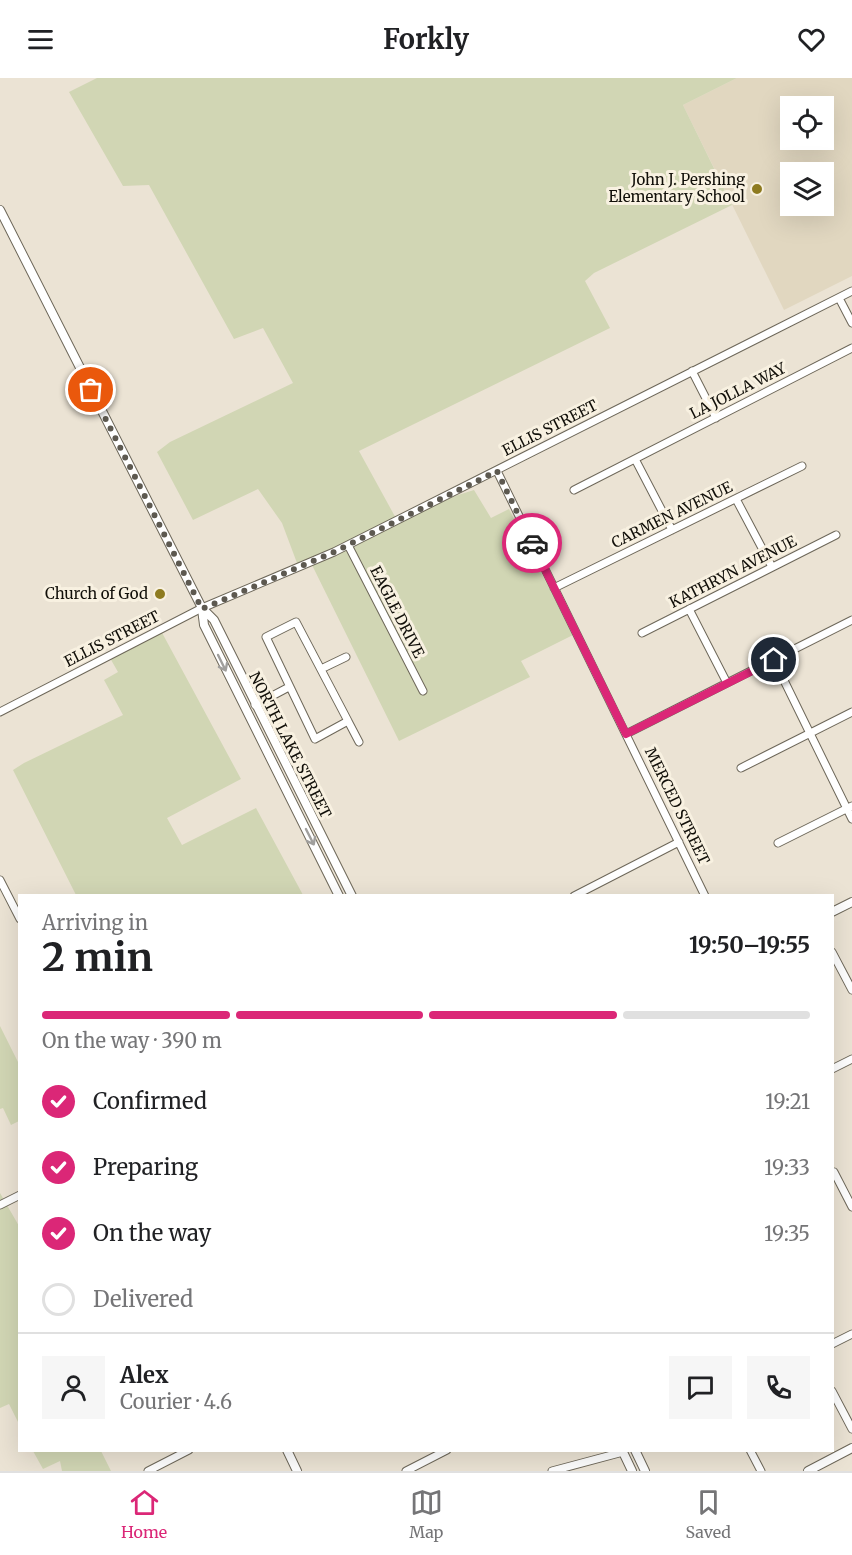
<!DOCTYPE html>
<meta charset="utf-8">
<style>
body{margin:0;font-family:Merriweather,serif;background:#f6f6f6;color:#202124;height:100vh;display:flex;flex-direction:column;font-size:22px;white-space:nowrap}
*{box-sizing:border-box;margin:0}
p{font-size:20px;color:#757577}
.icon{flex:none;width:33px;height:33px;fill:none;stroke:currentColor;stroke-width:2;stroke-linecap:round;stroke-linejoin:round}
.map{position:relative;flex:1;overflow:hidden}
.details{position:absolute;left:18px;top:816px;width:816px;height:558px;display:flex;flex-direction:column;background:#fff;border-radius:0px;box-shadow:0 6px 24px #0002}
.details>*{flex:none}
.controls{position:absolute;left:780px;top:18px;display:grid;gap:12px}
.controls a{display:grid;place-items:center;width:54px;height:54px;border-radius:0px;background:#fff;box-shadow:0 6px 24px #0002;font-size:30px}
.pin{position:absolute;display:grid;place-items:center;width:51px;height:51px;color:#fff;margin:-26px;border:3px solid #fff;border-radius:50%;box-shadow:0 2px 6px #0007}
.courier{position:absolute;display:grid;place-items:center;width:60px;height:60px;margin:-30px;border:4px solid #db2777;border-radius:50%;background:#fff;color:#222;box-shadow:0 2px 8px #0007}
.summary em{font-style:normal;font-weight:700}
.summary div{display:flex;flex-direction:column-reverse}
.summary{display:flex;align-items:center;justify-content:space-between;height:102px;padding:0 24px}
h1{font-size:39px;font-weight:700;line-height:45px}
.bar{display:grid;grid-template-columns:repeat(4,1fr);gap:9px 6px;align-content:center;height:72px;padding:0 24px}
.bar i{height:8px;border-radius:4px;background:#e0e0e0}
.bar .on{background:#db2777}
.bar p{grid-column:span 4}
.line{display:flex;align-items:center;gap:15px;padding:0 24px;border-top:2px solid #e0e0e0}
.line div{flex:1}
.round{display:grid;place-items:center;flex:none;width:63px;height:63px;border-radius:0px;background:#f6f6f6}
ol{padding:0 24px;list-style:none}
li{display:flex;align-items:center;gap:18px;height:66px}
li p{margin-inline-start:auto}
li .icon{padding:6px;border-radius:50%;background:#db2777;color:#fff;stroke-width:4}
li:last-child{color:#757577}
li i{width:33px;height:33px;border:3px solid #e0e0e0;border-radius:50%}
header{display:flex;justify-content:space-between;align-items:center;height:78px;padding:0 24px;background:#fff;font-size:27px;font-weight:700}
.tab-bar{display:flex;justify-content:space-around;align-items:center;height:84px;border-top:2px solid #e0e0e0;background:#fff;font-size:16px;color:#757577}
.tab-bar a{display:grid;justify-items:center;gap:3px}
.tab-bar .on{color:#db2777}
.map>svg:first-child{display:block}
.built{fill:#e1d7c0;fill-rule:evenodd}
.green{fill:#d1d6b4}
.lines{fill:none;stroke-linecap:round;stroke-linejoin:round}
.minor-casing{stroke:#6d6759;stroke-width:9}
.tertiary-casing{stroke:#6d6759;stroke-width:10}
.minor{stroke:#fff;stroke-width:7}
.tertiary{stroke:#fff;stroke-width:8}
.oneway{stroke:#a09f9d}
.done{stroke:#5d5950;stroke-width:6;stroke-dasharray:0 10.8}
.route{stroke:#db2777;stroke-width:8}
.poi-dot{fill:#8e7b20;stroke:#f8f1e1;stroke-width:2}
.labels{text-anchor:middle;stroke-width:6;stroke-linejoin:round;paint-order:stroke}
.poi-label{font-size:15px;fill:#110f09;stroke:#f8f1e1;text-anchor:end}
.street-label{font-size:15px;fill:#110f09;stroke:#f8f1e1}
</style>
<header><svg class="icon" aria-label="menu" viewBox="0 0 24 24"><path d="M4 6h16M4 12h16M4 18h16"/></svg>Forkly<svg class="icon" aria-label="heart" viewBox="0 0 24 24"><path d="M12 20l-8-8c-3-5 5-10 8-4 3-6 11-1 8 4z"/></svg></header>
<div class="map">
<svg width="852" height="1393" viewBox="0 0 852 1393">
<rect width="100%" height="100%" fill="#ebe3d4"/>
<path class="built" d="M737,0H852V198L784,232L683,27ZM790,28H824V62H790ZM790,94H824V128H790Z"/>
<path class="green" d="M97,0H737L683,27L732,127L594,195L585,203L610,250L359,373L398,444L455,418L474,412L491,440L509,431L573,557L521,583L530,599L399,663L312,487L300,493L282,445L258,411L193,442L157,374L170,364L293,305L263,250L234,261L149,107L123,108L69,14Z
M160,551L241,701L167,740L182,767L256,730L303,817H76L13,692L24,685L123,637L104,602L118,594L110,580Z
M0,948L19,986V1043L11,1047L3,1030L0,1031Z
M0,1115L19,1148V1346L9,1326L0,1330Z
M33,1373H101L111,1393H62L60,1383L43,1391Z"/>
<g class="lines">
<g class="minor-casing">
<path id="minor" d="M839,220L852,245
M692,293L716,340
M635,381L672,452
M497,393L705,818
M574,412L852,270
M736,421L772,489
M348,467L423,613
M554,510L802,388
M689,531L727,605
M296,544L348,643L315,661L266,559Z
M642,555L836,457
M774,582L852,741
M321,591L346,579
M255,627L289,609
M0,634L202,530L334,474L852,213
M348,643L359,664
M626,656L852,542
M741,690L852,634
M778,765L852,728
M0,802L20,841
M574,818L679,764
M832,874L852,912
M832,991L852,981
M834,1094L852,1129
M0,1127L20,1117
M832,1266L852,1256
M832,1313L852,1351
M750,1372L761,1393
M148,1393L189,1372
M406,1393L447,1372
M552,1393L623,1374"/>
</g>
<g class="tertiary-casing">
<path id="tertiary" d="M0,132L202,530L214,542L352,818
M202,531L204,547L339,818
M832,834L852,824
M287,1372L297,1393
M622,1372L632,1393
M635,1372L645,1393
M808,1393L852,1370"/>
</g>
<use href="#minor" class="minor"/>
<use href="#tertiary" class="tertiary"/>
</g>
<defs><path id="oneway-shaft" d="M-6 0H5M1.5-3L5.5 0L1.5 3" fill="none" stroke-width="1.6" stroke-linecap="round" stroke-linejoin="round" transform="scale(1.5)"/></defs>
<g class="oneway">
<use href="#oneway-shaft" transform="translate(222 585) rotate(64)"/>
<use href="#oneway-shaft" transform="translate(310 759) rotate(63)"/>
</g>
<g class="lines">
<path class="done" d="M91,312L202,531L334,474L497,393L532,465"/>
<path class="route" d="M532,465L626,656L774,582"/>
</g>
<g class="poi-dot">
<circle cx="757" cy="111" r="6"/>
<circle cx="160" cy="516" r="6"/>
</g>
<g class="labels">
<g class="poi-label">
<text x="745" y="107">John J. Pershing<tspan x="745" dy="17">Elementary School</tspan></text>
<text x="148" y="521">Church of God</text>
</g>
<g class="street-label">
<text transform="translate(738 313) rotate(-27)" y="5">LA JOLLA WAY</text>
<text transform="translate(550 350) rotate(-27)" y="5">ELLIS STREET</text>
<text transform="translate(672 437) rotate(-26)" y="5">CARMEN AVENUE</text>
<text transform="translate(733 494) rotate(-27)" y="5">KATHRYN AVENUE</text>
<text transform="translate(397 534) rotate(63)" y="5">EAGLE DRIVE</text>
<text transform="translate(112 561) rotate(-27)" y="5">ELLIS STREET</text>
<text transform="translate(290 667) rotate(63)" y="5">NORTH LAKE STREET</text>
<text transform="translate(677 728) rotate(64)" y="5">MERCED STREET</text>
</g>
</g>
</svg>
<div class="controls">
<a><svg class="icon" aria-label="locate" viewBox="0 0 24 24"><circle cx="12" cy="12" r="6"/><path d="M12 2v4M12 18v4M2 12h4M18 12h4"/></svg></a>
<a><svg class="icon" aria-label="layers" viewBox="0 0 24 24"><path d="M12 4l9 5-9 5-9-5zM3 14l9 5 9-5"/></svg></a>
</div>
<div class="pin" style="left:91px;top:312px;background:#ea580c"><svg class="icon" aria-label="bag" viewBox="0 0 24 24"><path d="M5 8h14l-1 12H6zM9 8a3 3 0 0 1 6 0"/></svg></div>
<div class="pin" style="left:774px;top:582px;background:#1f2937"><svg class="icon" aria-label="home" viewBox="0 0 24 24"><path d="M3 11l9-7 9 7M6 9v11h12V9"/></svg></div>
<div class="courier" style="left:532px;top:465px"><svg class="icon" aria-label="car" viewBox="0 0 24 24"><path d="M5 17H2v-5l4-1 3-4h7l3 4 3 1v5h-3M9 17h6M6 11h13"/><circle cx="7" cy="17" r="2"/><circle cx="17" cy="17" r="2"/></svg></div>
<section class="details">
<div class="summary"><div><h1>2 min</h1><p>Arriving in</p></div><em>19:50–19:55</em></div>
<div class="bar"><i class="on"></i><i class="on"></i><i class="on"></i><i></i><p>On the way · 390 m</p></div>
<ol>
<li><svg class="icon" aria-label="check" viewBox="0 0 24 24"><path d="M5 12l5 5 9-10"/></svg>Confirmed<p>19:21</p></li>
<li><svg class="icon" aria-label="check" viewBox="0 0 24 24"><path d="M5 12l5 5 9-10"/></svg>Preparing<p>19:33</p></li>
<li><svg class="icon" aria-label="check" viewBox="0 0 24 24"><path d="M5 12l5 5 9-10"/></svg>On the way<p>19:35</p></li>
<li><i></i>Delivered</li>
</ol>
<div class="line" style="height:108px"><a class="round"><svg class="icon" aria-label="person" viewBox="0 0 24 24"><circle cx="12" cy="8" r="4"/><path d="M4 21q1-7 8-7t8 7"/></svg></a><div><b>Alex</b><p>Courier · 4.6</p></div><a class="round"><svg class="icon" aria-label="chat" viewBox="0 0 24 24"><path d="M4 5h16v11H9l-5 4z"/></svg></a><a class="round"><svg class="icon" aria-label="phone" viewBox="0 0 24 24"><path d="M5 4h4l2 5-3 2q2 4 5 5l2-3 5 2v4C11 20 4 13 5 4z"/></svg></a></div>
</section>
</div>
<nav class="tab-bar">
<a class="on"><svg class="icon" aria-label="home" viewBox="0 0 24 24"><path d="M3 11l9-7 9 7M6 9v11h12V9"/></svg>Home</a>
<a><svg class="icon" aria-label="map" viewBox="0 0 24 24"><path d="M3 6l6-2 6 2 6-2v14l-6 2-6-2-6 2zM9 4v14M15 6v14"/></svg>Map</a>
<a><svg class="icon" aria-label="saved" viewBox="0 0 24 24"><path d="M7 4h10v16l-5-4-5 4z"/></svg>Saved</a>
</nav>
